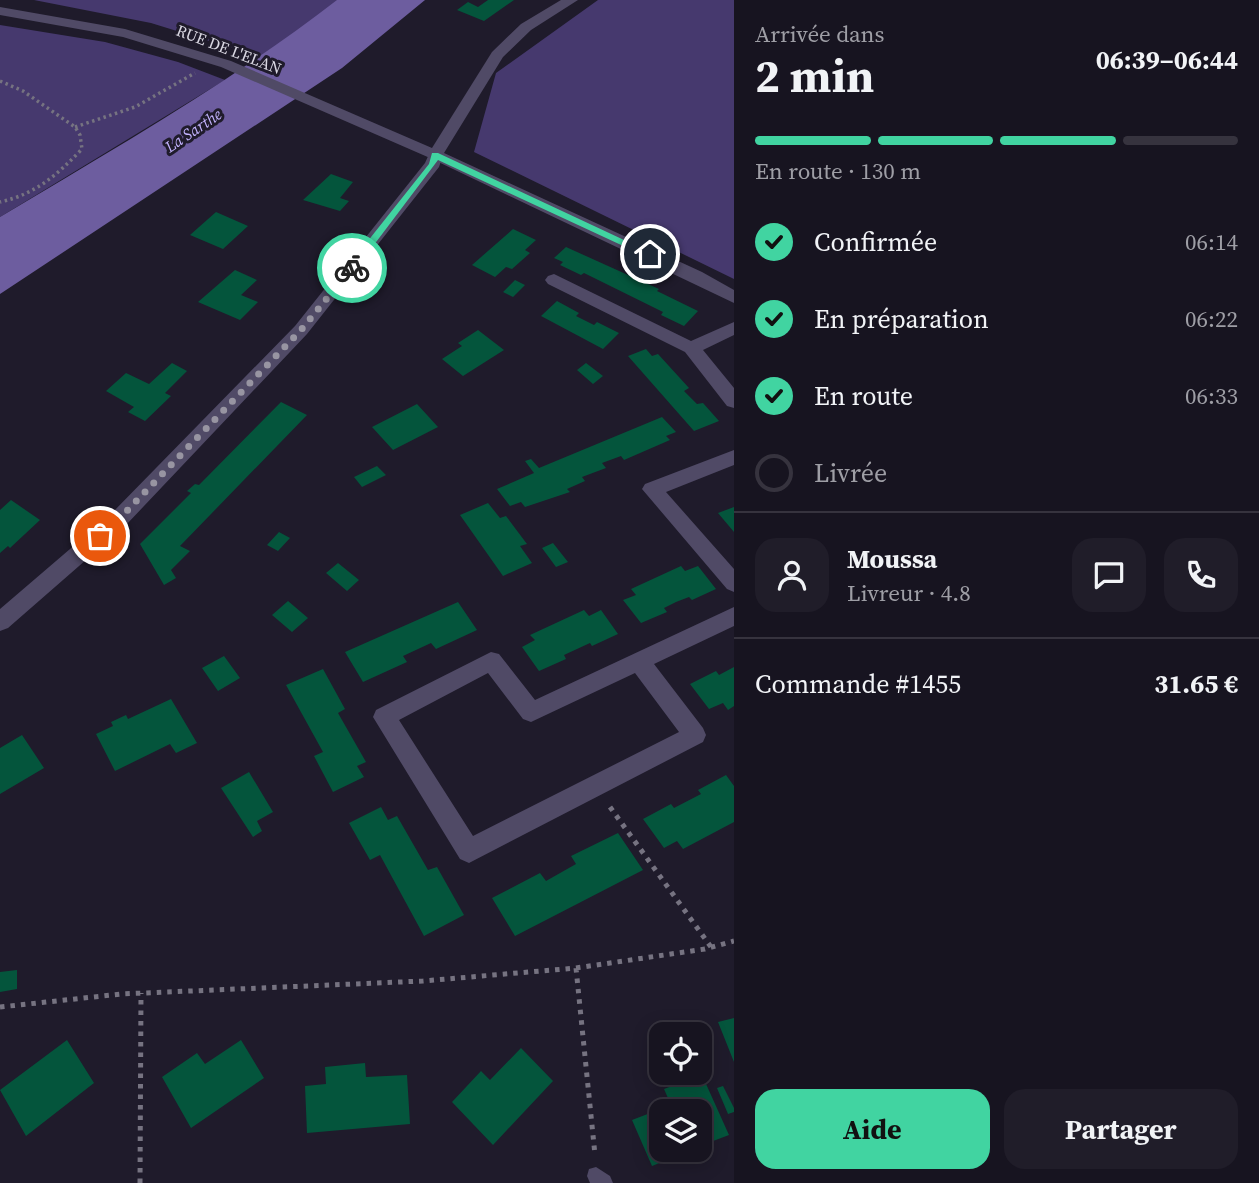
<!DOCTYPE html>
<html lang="fr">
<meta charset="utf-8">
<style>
body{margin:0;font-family:"Source Serif 4",serif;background:#201d29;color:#f1f3f6;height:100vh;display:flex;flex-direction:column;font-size:26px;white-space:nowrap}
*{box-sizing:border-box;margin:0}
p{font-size:23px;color:#9e9ea5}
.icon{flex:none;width:38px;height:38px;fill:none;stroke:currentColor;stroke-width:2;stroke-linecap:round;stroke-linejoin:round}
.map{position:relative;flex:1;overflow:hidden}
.panel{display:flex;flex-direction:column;background:#171420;width:525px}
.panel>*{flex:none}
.controls{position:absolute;left:649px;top:1022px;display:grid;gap:14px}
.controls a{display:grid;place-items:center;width:63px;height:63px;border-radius:14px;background:#171420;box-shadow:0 4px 18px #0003,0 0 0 2px #36333e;font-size:35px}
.pin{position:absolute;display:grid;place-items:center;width:60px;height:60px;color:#fff;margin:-30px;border:4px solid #fff;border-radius:50%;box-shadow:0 2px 7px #0007}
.courier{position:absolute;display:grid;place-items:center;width:70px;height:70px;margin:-35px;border:5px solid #41d4a1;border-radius:50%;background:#fff;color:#222;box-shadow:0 2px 9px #0007}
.overview em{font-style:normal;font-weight:700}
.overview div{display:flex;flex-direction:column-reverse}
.overview{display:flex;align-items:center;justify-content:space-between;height:119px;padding:0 21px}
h1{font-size:46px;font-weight:700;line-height:52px}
.bar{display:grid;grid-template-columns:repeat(4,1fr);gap:10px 7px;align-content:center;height:84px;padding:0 21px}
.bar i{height:9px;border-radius:5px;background:#36333e}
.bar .selected{background:#41d4a1}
.bar p{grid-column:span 4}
.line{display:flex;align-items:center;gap:18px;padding:0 21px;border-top:2px solid #36333e}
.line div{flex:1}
.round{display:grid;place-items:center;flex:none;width:74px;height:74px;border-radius:21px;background:#201d29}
ol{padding:0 21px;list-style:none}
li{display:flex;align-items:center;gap:21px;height:77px}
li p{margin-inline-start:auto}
li .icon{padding:7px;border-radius:50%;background:#41d4a1;color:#111;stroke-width:4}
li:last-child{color:#9e9ea5}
li i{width:38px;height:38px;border:4px solid #36333e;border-radius:50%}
.cta{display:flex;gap:14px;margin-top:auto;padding:14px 21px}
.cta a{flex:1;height:80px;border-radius:21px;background:#41d4a1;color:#111;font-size:28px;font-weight:700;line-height:80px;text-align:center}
.cta a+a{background:#201d29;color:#f1f3f6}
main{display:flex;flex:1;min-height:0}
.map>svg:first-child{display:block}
.green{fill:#46396e}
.water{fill:#6d5d9f}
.building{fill:#04553c}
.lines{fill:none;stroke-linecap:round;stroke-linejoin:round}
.path-far1{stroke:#767381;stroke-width:3.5;stroke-dasharray:2.5 3.5;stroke-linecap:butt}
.path{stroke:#767381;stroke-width:5;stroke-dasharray:4.5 6;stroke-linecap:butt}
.service{fill:#504a66;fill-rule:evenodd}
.minor{fill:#504a66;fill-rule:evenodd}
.tertiary{fill:#504a66;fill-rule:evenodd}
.route{fill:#41d4a1}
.done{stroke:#9895a2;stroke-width:7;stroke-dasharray:0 12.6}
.labels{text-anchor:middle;stroke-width:6;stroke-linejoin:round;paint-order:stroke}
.far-street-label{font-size:16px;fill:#d9d7e2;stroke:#1f1b2b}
.far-water-label{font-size:16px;font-style:italic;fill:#c3b3fe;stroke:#1f1b2b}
</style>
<main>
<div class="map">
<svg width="734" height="1183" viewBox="0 0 734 1183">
<rect width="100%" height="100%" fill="#1f1b2b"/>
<path class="green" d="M34,0H349L274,61L151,23Z
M598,0H734V279L474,152L496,73Z
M0,25L105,42L178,62L225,80L0,217Z"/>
<path class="water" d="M337,0H425L342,68L0,294V217C115,148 231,82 337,0Z"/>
<path class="building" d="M488,0H514L484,21L457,10L468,2L478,7Z
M331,174L353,182L340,198L349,201L340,211L303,200Z
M216,212L248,226L223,249L190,235Z
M513,229L536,240L525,250L530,253L512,269L506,267L495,277L472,265Z
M566,247L659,289L657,291L698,311L684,326L661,315L663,312L584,273L581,275L560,265L563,262L554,258Z
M235,270L257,280L241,295L258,302L240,320L198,302Z
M515,280L525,285L513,297L503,292Z
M557,301L579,313L576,316L594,325L597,322L619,333L603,349L541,316Z
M478,330L504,350L463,376L442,359L462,346L458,343Z
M646,349L652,356L658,354L689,388L684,391L697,404L703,403L719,421L694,431L628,356Z
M172,363L187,371L165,393L171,396L145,421L128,412L134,407L106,391L126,373L149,384Z
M586,363L603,376L593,384L577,370Z
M281,402L307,415L180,546L190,551L171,570L176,578L164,585L140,544L191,493L187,491L195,484L199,485Z
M417,404L438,427L393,450L372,427Z
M662,417L676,432L666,436L670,440L624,460L621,456L602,463L606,468L582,477L585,481L567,489L570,492L525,507L521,502L510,506L497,489L534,473L525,461L531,459L539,468Z
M377,466L386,475L362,487L354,477Z
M11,500L40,520L10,548L8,546L0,553V510Z
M488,503L500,518L506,516L527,544L520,546L532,563L503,576L460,515Z
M734,507V532L718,513Z
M279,532L290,538L278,551L267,545Z
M553,543L568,562L556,567L542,548Z
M338,563L359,580L347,591L326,573Z
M681,566L685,571L698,566L716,589L692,600L689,597L676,602L664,608L667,612L641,623L623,600L636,595L631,589Z
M288,601L308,618L292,632L272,615Z
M458,602L477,630L436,649L431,643L403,656L407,662L363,682L345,652Z
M584,610L589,616L601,610L618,634L592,646L590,643L564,655L566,659L539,671L522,647L535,640L530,635Z
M224,656L240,678L218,691L202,668Z
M734,667V706L728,710L723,703L709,709L690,684L716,671L719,675Z
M323,669L345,709L338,713L366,762L357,766L364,777L333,792L314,756L323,752L286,685Z
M171,699L197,743L176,753L170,744L115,771L96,734L113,726L111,722L126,715L128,719Z
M22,735L44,768L0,794V748Z
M249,772L273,812L257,821L262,831L253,837L221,788Z
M726,775L734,786V822L683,849L677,841L664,848L643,819L671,804L674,808L701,794L698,790Z
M381,807L388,820L397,816L428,870L437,867L464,915L424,936L380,855L370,860L349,823Z
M618,833L643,870L515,936L492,898L540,873L546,881L576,864L571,856Z
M17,970V989L0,992V972Z
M734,1018V1062L718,1022Z
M67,1040L94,1083L26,1136L0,1090Z
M241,1040L264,1078L191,1128L162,1077L197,1053L205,1064Z
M521,1048L553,1081L493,1145L452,1102L481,1071L490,1080Z
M365,1063L366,1077L407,1075L410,1124L307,1133L305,1086L326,1084L325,1067Z
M702,1075L729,1135L700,1146V1111H662V1150H692L652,1166L632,1120L671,1105L664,1089Z
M723,1086L734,1108V1112L728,1114L717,1088Z"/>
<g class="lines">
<path class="path-far1" d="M0,81L23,91L75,127L80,135L82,149C57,175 36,194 0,202
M75,127L135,107L195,73"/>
<path class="path" d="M610,807L711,947
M576,968L595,1155
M0,1007L121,994L423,981L576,968L705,949L734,941
M140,1183L141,993"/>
<path class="service" d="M596,1167L610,1176L613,1183H590L587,1176L589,1169Z"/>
<path class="minor" d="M435,150L443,155L439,167L307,334L126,525L8,628L0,631V609L112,513L295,326L425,163L430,152Z
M554,274L691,341L734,322V335L703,350L734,388V408L727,406L685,352L548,284L545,280L548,276Z
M734,450V465L666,492L734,569V592L727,589L642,489L645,484Z
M734,607V626L654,664L703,728L706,735L703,742L469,863L460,859L373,717L376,710L491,652L499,654L535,700ZM488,673L523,719L531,722L635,673L679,732L473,836L399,720Z"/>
<path class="tertiary" d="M561,0H578L531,30L503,57L444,153L702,272L734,290V303L430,158L221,67L123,37L0,15V7L125,29L231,61L432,148L492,52L521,24Z"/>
</g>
<path class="route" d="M432,153H438L654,254L647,257L438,160L355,270H348V266L429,164Z"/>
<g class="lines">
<path class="done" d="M100,536L119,519L301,330L352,268"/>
</g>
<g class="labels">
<g class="far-street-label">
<text transform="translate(229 49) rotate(21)" y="6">RUE DE L'ELAN</text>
</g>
<g class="far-water-label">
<text transform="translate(193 130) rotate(-34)" y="6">La Sarthe</text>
</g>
</g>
</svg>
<div class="controls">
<a><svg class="icon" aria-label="locate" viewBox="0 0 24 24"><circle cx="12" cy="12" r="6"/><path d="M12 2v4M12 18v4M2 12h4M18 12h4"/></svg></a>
<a><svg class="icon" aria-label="layers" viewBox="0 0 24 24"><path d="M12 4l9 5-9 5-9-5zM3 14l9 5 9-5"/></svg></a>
</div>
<div class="pin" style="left:100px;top:536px;background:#ea580c"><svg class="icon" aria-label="bag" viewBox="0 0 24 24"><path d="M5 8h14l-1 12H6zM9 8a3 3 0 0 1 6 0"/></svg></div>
<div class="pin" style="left:650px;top:254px;background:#1f2937"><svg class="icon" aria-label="home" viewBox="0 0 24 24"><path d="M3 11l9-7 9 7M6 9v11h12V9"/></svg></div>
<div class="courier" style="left:352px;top:268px"><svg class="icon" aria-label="bike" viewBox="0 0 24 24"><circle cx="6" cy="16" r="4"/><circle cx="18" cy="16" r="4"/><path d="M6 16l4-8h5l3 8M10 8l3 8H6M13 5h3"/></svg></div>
</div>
<section class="panel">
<div class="overview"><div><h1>2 min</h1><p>Arrivée dans</p></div><em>06:39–06:44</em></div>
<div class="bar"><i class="selected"></i><i class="selected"></i><i class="selected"></i><i></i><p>En route · 130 m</p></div>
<ol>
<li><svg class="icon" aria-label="check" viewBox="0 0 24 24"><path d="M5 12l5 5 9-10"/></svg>Confirmée<p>06:14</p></li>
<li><svg class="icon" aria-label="check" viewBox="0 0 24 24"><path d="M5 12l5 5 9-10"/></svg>En préparation<p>06:22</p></li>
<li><svg class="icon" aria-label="check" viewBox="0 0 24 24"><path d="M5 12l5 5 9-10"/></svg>En route<p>06:33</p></li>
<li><i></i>Livrée</li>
</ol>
<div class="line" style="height:126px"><a class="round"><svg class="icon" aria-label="person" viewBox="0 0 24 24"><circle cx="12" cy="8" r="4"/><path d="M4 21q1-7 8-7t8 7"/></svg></a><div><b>Moussa</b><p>Livreur · 4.8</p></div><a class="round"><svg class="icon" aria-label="chat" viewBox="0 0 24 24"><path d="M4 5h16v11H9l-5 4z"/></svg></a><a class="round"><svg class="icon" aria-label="phone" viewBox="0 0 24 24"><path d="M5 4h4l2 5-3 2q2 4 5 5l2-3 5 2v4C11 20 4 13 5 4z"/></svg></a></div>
<div class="line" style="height:91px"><div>Commande #1455</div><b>31.65 €</b></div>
<div class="cta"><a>Aide</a><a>Partager</a></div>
</section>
</main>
